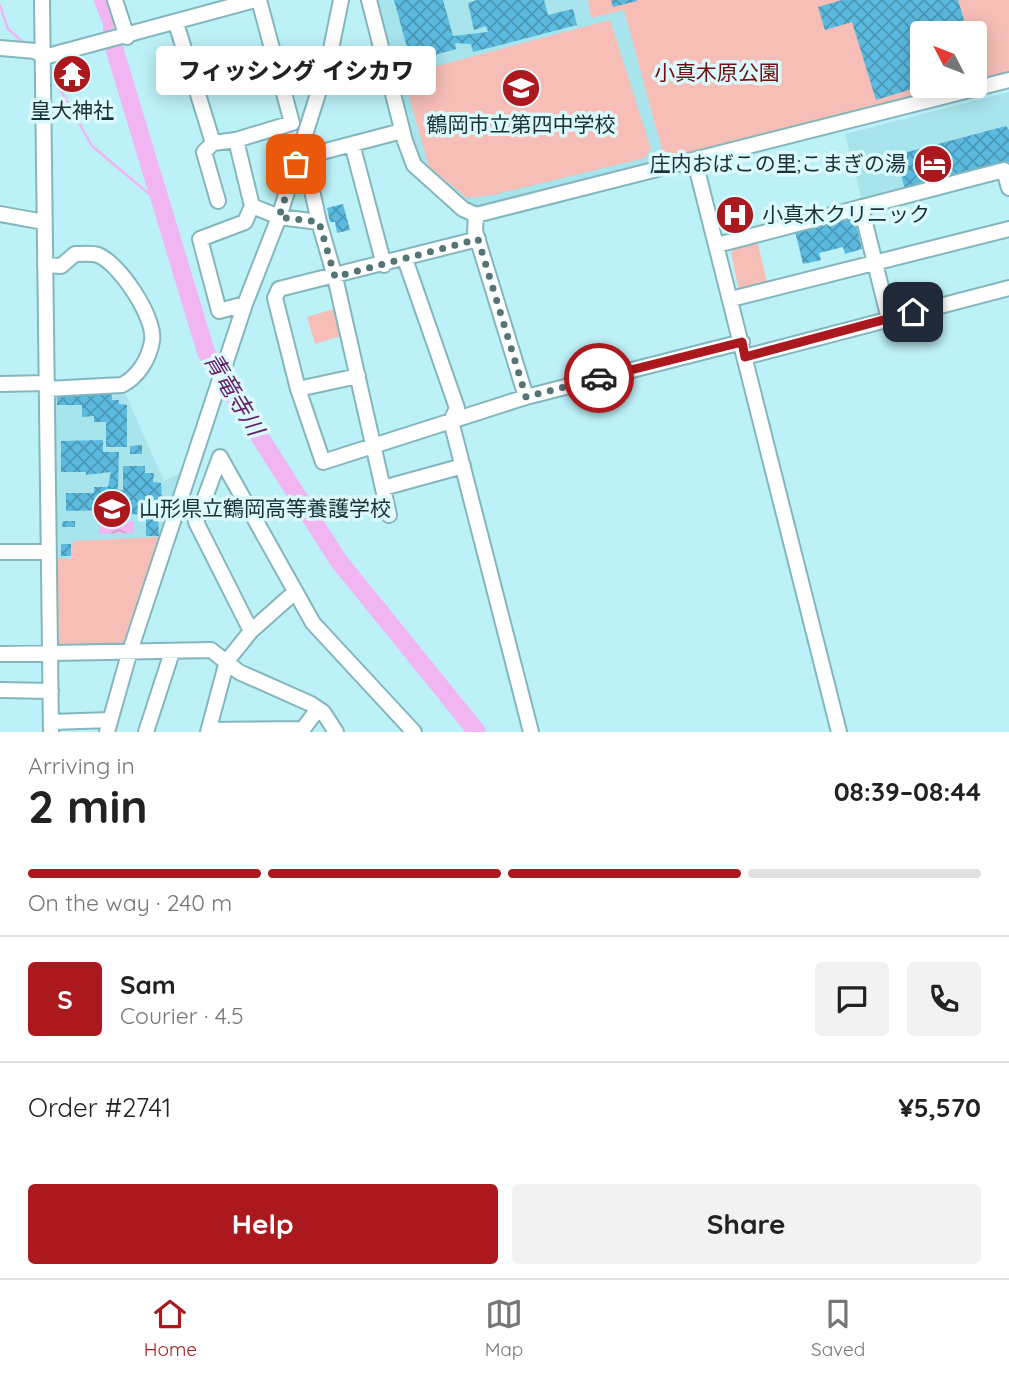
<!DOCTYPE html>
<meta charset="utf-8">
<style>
body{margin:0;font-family:Quicksand,"Noto Sans JP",sans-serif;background:#f2f2f2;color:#222;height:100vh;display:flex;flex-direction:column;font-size:26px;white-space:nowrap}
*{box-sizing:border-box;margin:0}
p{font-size:23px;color:#767676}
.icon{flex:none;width:38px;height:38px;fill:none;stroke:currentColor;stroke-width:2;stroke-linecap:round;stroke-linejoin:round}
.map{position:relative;height:732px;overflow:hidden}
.details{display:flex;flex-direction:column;background:#fff;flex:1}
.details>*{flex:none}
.needle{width:46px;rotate:312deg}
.tools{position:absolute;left:910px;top:21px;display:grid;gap:14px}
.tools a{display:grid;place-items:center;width:77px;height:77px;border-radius:7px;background:#fff;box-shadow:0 4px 18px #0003;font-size:35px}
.pin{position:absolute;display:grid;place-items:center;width:60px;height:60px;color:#fff;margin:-30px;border-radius:14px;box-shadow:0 4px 10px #0006}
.courier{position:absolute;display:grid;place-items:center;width:70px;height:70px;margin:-35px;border:5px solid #ab181d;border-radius:50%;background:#fff;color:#222;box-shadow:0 2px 9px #0007}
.bubble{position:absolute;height:49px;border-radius:7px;background:#fff;box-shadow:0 4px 18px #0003;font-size:23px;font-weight:800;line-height:49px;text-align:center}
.head em{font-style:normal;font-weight:800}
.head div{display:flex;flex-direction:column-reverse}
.head{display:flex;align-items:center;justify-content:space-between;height:119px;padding:0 28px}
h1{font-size:46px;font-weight:800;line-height:52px}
.bar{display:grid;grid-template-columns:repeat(4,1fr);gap:10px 7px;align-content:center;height:84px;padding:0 28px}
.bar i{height:9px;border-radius:5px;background:#e0e0e0}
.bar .on{background:#ab181d}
.bar p{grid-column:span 4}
.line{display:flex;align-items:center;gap:18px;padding:0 28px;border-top:2px solid #e0e0e0}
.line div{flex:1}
.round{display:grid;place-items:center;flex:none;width:74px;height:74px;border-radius:7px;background:#f2f2f2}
.cta{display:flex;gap:14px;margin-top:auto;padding:14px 28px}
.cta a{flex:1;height:80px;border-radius:7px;background:#ab181d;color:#fff;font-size:28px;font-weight:800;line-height:80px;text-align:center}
.cta a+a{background:#f2f2f2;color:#222}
.tab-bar{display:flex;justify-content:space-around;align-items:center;height:98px;border-top:2px solid #e0e0e0;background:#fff;font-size:19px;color:#767676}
.tab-bar a{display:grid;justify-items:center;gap:4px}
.tab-bar .on{color:#ab181d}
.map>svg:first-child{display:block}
.built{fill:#a7e4ec}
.green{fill:#f7beb7}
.water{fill:url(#water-waves)}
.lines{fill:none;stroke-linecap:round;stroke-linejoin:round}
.stream{stroke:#f1b5f1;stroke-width:2.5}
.river{stroke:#f1b5f1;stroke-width:18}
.building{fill:url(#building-cross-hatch)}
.minor-casing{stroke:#84b6bd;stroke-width:18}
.minor{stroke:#fff;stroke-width:14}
.done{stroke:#547478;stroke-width:7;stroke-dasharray:0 12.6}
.route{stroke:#ab181d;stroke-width:9}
.labels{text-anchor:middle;stroke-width:7;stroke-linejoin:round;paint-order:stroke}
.park-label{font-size:21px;fill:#720d10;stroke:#dbfafe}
.poi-label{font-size:21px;fill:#1b3033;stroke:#dbfafe}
.water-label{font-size:23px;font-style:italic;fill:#662168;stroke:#dbfafe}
</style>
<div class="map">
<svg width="1009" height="732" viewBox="0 0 1009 732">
<defs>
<pattern id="water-waves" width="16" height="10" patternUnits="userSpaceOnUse" patternTransform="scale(1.75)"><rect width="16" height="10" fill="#f1b5f1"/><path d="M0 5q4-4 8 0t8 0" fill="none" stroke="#ce9ccf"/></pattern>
<pattern id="building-cross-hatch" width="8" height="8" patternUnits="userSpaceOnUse" patternTransform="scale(1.75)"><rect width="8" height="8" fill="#5bbadf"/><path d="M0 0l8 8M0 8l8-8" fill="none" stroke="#4a98b5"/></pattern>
</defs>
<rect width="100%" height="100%" fill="#bdf1f8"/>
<path class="built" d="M373,0H588L591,18L624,9L665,161L486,209L465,205L416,159Z
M1009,92V162L862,201L845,134Z
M52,390L124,391L164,481L183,472L125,647L55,648Z"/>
<path class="green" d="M588,0H1009V72L975,81V33H922V86H957L665,161L624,10L591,18Z
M610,20L651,149L645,158L493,195L467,198L429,167L403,75Z
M757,240L768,286L739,291L731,253L736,247Z
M337,308L344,335L315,344L307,317Z
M161,537L125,647L55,648L54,558L71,559L73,541Z"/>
<path class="water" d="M99,521H134V533L99,534Z"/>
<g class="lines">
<path class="stream" d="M0,6L8,29L24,43
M48,68L92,146L160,203"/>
<path class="river" d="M103,0L112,23V41L206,352L338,560L477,732"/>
</g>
<path class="building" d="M394,0H443L453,36L488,32L486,26L474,30L468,3L477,0H544L548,15L573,9L577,25L473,52L471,44L455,43L456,49L411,62Z
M611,0H637V1L613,7Z
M842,0H958L968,33H922V86L876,100L852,22L825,30L818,7Z
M1006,126L1009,130V162L905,190L896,155Z
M741,198L749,225L730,231L722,204Z
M343,204L350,230L337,233L335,222H330L327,208Z
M854,216L862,249L845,254L843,247L819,253L821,260L803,264L795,231Z
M57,391L112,394V400H119V404L127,405V447H106V422H94V416L82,417V405H57Z
M103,440V452H119L118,490H123V466H145V473H154L153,482L161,483L163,515L124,514L125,500H118L119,510L66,511V493H94V487H108L111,472L86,475V472H61V441Z
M142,445V454H130V446Z
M146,517H158L159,536H146Z
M63,521H75V527H62Z
M61,544H71V556H61Z"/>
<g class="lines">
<g class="minor-casing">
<path id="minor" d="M42,0L51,732
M115,0L127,37
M369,0L405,141L414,165L463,209L476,215L1009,80
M176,23L213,143
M0,48L35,51L44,57L255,0
M352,144L384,265
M695,162L839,732
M218,201L204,152L213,143L236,140
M252,206L279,217L319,222L335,277L389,515
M861,207L889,319
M0,214L44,222
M476,215L475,231L526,397
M319,222L309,177L318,153L402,131
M478,239L279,289L275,298L298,389L323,462L526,397L742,342
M717,245L1004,170L1009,188
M405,259L457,408L451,421L531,732
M45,265L61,266L75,254C82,254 91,253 98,255C119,263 156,318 152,341C149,359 138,377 122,385L47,389
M731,299L1009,229
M245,304L219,311L200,239L245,222L252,206L236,140L292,123L259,0
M745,357L1009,288
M0,384L47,383
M298,389L358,376
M383,488L463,466
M0,552H49
M251,631L196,522L220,457L313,623L414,732
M0,654L211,650L239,672L311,704L323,712L336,732
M0,690L51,691
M51,722L110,720
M209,730L303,729L318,709
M107,732L129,654L245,304L279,217L329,59L341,0
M146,732L172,652
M208,732L227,661L251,631L295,592"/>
</g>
<use href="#minor" class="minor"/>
</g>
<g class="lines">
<path class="done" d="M296,164L279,217L319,222L335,277L478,239L526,397L599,378"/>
<path class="route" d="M599,378L742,342L745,357L913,312"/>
</g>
<defs>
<g id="temple-disc" transform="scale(2.0125)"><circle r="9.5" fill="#ab181d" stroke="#dbfafe"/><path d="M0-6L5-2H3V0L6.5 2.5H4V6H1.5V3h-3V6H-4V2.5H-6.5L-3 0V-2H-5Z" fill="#fff"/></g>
<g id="school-disc" transform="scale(2.0125)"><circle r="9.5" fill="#ab181d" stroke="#dbfafe"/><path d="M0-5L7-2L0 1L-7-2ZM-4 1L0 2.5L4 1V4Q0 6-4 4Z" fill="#fff"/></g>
<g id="hotel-disc" transform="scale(2.0125)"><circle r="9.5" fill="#ab181d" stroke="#dbfafe"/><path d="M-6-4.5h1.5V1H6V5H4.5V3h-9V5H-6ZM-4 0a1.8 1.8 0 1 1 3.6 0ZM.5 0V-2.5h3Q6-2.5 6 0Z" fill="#fff"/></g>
<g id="hospital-disc" transform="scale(2.0125)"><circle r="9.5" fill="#ab181d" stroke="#dbfafe"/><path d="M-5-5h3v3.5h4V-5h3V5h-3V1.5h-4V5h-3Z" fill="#fff"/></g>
</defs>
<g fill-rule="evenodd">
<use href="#temple-disc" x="72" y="74"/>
<use href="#school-disc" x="521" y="88"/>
<use href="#hotel-disc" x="933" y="164"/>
<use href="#hospital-disc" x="735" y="215"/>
<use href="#school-disc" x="112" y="509"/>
</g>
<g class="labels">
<g class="park-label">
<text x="717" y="80">小真木原公園</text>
</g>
<g class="poi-label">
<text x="72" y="118">皇大神社</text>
<text x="521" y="132">鶴岡市立第四中学校</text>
<text x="906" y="171" text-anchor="end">庄内おばこの里;こまぎの湯</text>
<text x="762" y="222" text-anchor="start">小真木クリニック</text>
<text x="139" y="516" text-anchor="start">山形県立鶴岡高等養護学校</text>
</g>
<g class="water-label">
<text transform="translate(234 394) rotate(59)" y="8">青竜寺川</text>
</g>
</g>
</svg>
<div class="tools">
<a><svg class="needle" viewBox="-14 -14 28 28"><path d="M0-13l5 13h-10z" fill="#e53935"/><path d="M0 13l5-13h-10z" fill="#767676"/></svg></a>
</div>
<div class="pin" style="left:296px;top:164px;background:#ea580c"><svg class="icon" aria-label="bag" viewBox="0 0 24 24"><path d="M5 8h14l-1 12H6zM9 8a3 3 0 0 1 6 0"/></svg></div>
<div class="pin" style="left:913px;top:312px;background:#1f2937"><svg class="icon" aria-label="home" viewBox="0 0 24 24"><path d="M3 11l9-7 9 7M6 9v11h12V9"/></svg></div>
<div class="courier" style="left:599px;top:378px"><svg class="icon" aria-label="car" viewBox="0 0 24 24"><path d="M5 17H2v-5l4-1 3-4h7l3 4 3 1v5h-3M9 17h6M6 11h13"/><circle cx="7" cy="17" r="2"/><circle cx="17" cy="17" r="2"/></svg></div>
<div class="bubble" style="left:156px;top:46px;width:280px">フィッシング イシカワ</div>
</div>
<section class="details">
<div class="head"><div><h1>2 min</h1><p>Arriving in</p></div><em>08:39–08:44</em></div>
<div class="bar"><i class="on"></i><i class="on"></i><i class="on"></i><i></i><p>On the way · 240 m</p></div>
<div class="line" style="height:126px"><b class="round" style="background:#ab181d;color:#fff">S</b><div><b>Sam</b><p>Courier · 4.5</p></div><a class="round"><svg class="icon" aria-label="chat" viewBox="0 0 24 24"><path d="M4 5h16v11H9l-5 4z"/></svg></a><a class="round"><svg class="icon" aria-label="phone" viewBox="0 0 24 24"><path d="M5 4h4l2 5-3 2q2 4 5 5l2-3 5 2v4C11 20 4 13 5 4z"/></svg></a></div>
<div class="line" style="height:91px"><div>Order #2741</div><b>¥5,570</b></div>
<div class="cta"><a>Help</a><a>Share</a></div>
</section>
<nav class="tab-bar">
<a class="on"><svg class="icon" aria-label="home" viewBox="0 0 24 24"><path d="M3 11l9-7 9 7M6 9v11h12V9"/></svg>Home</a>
<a><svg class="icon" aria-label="map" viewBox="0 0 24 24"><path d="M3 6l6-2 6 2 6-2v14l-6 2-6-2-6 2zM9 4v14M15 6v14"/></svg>Map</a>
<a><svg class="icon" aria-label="saved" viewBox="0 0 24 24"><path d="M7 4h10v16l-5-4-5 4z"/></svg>Saved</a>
</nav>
